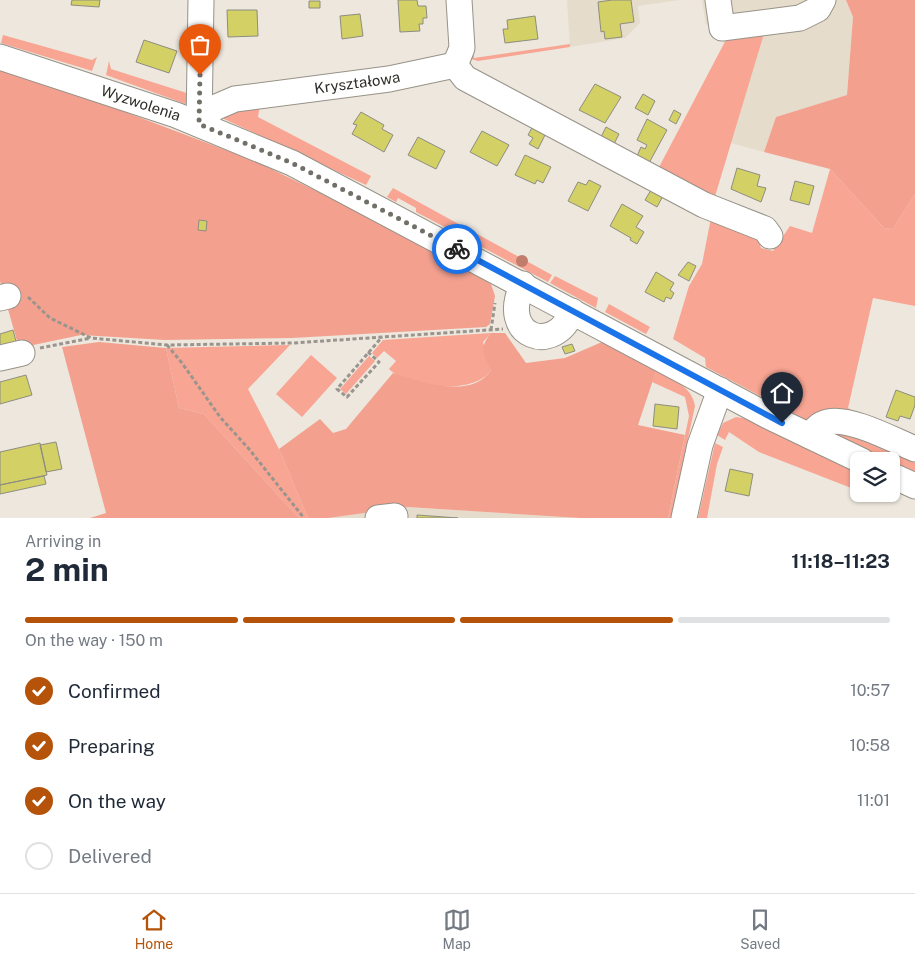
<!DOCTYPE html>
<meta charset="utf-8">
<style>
body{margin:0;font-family:"Public Sans",sans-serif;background:#f2f2f3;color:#1f2937;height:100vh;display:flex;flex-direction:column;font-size:19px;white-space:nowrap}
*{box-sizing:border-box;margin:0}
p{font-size:16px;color:#747a83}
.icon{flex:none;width:28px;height:28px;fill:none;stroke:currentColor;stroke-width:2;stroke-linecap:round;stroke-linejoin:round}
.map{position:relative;height:518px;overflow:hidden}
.panel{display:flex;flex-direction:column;background:#fff;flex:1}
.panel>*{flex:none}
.tools{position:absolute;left:850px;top:452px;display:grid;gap:10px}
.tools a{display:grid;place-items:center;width:50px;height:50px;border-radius:8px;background:#fff;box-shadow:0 1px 4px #0004;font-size:25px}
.pin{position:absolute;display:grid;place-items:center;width:42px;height:42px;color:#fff;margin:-51px -21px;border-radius:50% 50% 50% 0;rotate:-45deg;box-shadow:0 0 5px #0007}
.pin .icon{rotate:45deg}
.courier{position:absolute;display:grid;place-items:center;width:50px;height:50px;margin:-25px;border:4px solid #1a73e8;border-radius:50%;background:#fff;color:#222;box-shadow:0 1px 6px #0007}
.headline em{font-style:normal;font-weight:700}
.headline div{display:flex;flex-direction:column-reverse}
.headline{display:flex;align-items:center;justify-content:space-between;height:85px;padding:0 25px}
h1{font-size:32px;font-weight:700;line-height:38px}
.bar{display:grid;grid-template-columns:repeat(4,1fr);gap:8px 5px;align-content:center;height:60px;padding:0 25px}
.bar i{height:6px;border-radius:4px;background:#e0e1e3}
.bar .active{background:#b45309}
.bar p{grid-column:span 4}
ol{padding:0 25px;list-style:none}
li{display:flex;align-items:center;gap:15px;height:55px}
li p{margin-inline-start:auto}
li .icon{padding:5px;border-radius:50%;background:#b45309;color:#fff;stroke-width:4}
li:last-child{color:#747a83}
li i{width:28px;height:28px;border:2px solid #e0e1e3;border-radius:50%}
.dock{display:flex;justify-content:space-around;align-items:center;height:70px;border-top:1px solid #e0e1e3;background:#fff;font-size:14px;color:#747a83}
.dock a{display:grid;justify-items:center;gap:2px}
.dock .active{color:#b45309}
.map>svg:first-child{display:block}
.built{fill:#e6dccb}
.green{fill:#f8a593}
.forest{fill:#f3a08f}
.building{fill:#d3d065;stroke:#8d8d82}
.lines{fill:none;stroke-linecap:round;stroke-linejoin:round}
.minor-casing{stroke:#979288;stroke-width:27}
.path{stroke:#99958e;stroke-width:3;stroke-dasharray:4 2.5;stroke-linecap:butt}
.minor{stroke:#fff;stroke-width:25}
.tree{fill:#c17c6c}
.done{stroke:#726e68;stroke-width:5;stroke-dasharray:0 9}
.route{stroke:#1a73e8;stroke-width:6}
.labels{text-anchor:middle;stroke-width:4.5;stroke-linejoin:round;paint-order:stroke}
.street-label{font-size:15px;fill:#2f2d29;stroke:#fff}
</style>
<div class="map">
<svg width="915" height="518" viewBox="0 0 915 518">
<rect width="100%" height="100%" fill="#ede7dd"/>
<path class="built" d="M567,0H680L638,6L640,23L625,38L570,47Z
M702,0H846L853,17L847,95L776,117L764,152L731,143L765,27L802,12L706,25Z
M408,507L580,518H328Z"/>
<path class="green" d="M766,27L713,203L657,171L729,34Z
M3,35L92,60L97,57L92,71L1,43Z
M469,40H472L474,58L570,44V47L478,61L471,59Z
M109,61L111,69L193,95L191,106L106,75Z
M260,105L258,117L371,176L366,185L224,119V115Z
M830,169L884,228L893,229L915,194V306L873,298L848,408L875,423L805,420L706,367L705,358L673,339L689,286L702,264L711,218L757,234L761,248L773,251L790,226L812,233Z
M393,188L464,227L460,235L416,212V208L398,198L396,202L387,197Z
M468,229L552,275L548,282L463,237Z
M555,276L598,298L596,308L550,283Z
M609,304L650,327L646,334L605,312Z
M491,333L483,342L491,370C474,396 409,388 389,369L396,361L384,351L377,358L372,353L383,340Z
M290,345L248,389L279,449L308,518H299L204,414L179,408L166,348Z
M311,355L337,378L302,417L276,394Z
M369,356L375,361L346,394L340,389Z
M656,371C672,379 692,386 695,406L671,518H668L689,416L685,397L652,382Z
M736,417L749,419L859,474V491L759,452L729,432L725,440L717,435L723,423Z
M823,427L915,454V476L891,465V461H884L820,431Z
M715,443L723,447L717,464L707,518H698Z"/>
<path class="forest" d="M846,0H915V194L893,229L884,228L830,169L764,152L776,117L847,95L853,17Z
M0,70L91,99L257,162L396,230L491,284L495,296L490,324L486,327L292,338L165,340L81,335L19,348L0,281Z
M491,333H505L526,363L565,358L602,342L656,371L638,425L685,435L668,518H580L408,507L328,518H308L279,449L320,419L333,433L346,429L393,373C420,382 472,400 491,370C483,355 479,347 491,333Z
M99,342L166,348L179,408L204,414L299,518H90L106,513L62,347Z"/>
<path class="building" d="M72,0H100L99,7L71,5Z
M398,0H417L418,6H426L427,18H423V24H419L420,31L400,32Z
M612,0H631L634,22L620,24L622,37L605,39L604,31L601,32L598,2Z
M309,1H320V8H309Z
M227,10H257L258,36L228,37Z
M360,14L363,36L342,39L340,16Z
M535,16L538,39L505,43L503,29H508L507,20Z
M144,40L177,51L169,73L136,62Z
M595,84L621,97L605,123L579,110Z
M643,94L655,101L648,115L635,108Z
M674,110L681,114L676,124L669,120Z
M361,112L384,125L382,129L393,135L384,152L352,134L357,125L353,124Z
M647,119L667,130L649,163L637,156L641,147L645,149L647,145L637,140Z
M533,126L546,133L538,149L529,144L533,138L528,135Z
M606,127L619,134L613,146L600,139Z
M482,131L509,145L497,166L470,152Z
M418,137L445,151L436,169L408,155Z
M525,155L551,167L543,183L537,180L535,184L515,175Z
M737,168L760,175L757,186L766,188L761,202L731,189Z
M589,180L601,186L588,211L568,201L578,182L586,185Z
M795,181L814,186L809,205L790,200Z
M651,190L663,196L657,207L645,200Z
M622,204L643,216L636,227L644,232L637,244L630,240L631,238L610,226Z
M199,220L207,221L206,231L198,230Z
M688,262L696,266L689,281L678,275Z
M656,272L674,283L670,290L674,293L671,299L666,297L664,302L645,292Z
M13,330L17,345L0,349V334Z
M572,344L575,351L565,354L562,347Z
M26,375L32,395L0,404V382Z
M896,390L915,397V405L910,419L900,416L898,421L886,417Z
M655,404L679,407L677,429L653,426Z
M56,442L62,469L46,472L40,445Z
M40,443L47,475L0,485V452Z
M730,469L753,474L749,496L725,491Z
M44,476L46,484L0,494V485Z
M417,515L458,518H417Z"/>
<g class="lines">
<g class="minor-casing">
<g id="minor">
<path d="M718,0L722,28L800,18L818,9L823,0"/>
<path id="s1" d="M0,57L176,115L292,163L768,416L862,461"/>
<path d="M455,65L465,78L704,205L765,229L770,236"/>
<path d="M455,65L462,48L459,0"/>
<path id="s2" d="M199,124L214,108L235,99L389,79L455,65"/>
<path d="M199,124L201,0"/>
<path d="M523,284C497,338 556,356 572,311"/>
<path d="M0,298L8,296"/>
<path d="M0,358L22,353"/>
<path d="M810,436C815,429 819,424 828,422C851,417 893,440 915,449"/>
<path d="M891,475L915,486"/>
<path d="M378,518L395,516"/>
<path d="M684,518L700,445L720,390"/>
</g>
</g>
<path class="path" d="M28,297L50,318L91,338L167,345L293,343L503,329
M491,330L495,303
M167,345L182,363L220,417L249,449L304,518
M40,348L91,338
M368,352L379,362L347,397L337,389L382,337"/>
<use href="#minor" class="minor"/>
</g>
<circle class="tree" cx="522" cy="261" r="6"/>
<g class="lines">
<path class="done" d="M200,75L199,124L292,163L457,249"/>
<path class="route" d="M457,249L782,423"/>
</g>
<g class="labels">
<g class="street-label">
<text dy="5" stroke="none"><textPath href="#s2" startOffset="168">Kryształowa</textPath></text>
<text dy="5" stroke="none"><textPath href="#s1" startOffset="148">Wyzwolenia</textPath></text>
</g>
</g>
</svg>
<div class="tools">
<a><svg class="icon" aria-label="layers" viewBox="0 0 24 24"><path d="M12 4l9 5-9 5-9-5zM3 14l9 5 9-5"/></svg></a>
</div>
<div class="pin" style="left:200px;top:75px;background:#ea580c"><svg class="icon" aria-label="bag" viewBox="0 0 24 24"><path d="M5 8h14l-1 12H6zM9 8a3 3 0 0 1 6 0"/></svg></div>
<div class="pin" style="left:782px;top:423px;background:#1f2937"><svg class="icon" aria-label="home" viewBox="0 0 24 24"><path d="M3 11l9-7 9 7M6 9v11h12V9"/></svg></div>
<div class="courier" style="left:457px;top:249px"><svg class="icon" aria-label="bike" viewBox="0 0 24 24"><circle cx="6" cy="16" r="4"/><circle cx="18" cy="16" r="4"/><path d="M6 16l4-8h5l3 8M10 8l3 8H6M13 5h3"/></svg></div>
</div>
<section class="panel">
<div class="headline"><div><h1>2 min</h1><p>Arriving in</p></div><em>11:18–11:23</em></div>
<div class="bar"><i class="active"></i><i class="active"></i><i class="active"></i><i></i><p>On the way · 150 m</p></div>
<ol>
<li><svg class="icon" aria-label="check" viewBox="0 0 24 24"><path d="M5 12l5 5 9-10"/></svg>Confirmed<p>10:57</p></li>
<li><svg class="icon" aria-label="check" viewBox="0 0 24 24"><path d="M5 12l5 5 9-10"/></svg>Preparing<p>10:58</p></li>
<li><svg class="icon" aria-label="check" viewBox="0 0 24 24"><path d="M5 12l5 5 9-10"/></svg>On the way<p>11:01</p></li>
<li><i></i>Delivered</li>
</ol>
</section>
<nav class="dock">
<a class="active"><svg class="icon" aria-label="home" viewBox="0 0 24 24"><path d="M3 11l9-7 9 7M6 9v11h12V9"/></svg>Home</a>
<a><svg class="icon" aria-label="map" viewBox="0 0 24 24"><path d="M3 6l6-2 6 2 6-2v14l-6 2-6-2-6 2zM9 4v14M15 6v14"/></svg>Map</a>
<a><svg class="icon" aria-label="saved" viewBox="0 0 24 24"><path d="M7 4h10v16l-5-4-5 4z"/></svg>Saved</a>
</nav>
